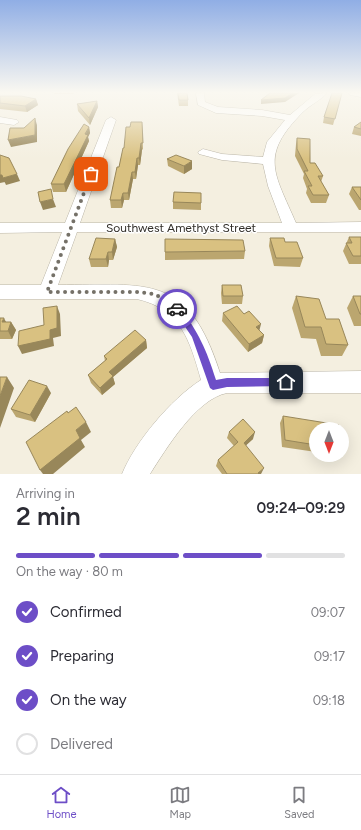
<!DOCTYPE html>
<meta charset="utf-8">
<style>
body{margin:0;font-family:Figtree,sans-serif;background:#f2f2f3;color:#2b2b33;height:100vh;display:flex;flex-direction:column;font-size:15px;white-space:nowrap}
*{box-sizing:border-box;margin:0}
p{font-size:13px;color:#7c7c81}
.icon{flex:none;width:22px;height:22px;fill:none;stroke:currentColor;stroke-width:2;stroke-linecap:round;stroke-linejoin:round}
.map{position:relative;height:474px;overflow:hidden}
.side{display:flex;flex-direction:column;background:#fff;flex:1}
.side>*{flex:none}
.needle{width:26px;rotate:180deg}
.tools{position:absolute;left:309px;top:422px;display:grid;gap:8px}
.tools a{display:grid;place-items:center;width:40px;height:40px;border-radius:50%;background:#fff;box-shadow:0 4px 16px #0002;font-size:20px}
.pin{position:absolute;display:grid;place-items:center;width:34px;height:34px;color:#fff;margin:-17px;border-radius:8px;box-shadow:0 2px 6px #0006}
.courier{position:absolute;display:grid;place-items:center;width:40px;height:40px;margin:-20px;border:3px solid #6d4ec7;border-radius:50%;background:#fff;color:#222;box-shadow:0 1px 5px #0007}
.head em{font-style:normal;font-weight:600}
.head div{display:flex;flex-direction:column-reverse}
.head{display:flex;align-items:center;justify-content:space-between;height:68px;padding:0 16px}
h1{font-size:26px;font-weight:600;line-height:30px}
.bar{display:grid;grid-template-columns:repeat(4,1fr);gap:6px 4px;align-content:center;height:48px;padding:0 16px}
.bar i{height:5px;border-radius:3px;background:#e1e1e2}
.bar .on{background:#6d4ec7}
.bar p{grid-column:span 4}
ol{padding:0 16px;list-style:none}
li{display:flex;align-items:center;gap:12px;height:44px}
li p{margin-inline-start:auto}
li .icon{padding:4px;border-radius:50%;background:#6d4ec7;color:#fff;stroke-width:4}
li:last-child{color:#7c7c81}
li i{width:22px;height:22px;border:2px solid #e1e1e2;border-radius:50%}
.menu{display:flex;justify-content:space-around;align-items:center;height:56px;border-top:1px solid #e1e1e2;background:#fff;font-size:11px;color:#7c7c81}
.menu a{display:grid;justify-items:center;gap:2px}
.menu .on{color:#6d4ec7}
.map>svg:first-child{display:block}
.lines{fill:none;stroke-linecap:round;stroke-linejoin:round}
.minor-casing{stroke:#b9b4a6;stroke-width:1}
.minor{fill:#fff;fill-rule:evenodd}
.wall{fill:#bba66f}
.shaded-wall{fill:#98875a}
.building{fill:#d9c181;stroke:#98875a}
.route{fill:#6d4ec7}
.done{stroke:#757168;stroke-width:4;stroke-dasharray:0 7.2}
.labels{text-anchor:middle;stroke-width:3;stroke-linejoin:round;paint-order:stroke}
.street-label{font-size:12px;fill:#302d28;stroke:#fff}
</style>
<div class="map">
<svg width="361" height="474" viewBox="0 0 361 474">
<rect width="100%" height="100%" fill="#f4efe0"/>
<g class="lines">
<g class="minor-casing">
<path id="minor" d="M196,93H204L205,102L218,107L262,110L290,115L315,94L327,93C321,100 310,105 303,112C259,156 274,172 296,223L361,222V232H77L58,285C149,285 188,273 220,373L361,371V393H227C196,399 166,449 150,474H122C135,442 171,399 201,380C190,341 181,309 137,299H0V285H41L62,232L0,233V223H65L106,120L111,117L116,120L80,223H282L268,186L263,164L222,160L199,154L198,152L203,149L222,154L263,157L267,142L285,120L262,116L216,113L198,105Z
M349,93H361V97L350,95Z
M0,117L17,120L19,122L14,125L0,123Z"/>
</g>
<use href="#minor" class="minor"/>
</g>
<path class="wall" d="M54,93H74L73,94H54Z
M177,93H187L188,100V106H179Z
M342,93L333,125L323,123L324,117Z
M0,96L36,99L38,105L27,112L0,109Z
M97,101L98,107L90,125L78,111L77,104Z
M142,122L143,149L142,150L140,165H138L136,179H133L129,200H124L122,208H111L110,200L130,127Z
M361,122V136L352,134L354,127Z
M89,127L90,133L88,137L89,141L66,192H53L51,184Z
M297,138L310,163L323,176L321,182L329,195L326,203H311L306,193L307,189L303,178L304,174L295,156L296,144Z
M167,159L192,169L184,174L168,166Z
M352,187H361V210H359L349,194Z
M201,193V210L173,209V202Z
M349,237H361V264H349L343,251Z
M270,238L303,258L300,267L274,266L269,246Z
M115,239L117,247L113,260H109L108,267H91L89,259Z
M245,251L244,259L165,260V252Z
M222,285L243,296L242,304H222L221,293Z
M296,296L326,319L348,345L342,356H321L316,339L301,338L292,308Z
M353,296H361V326H354L347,308Z
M223,313L259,330L264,335L262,343L248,352L222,321Z
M0,318L6,322H11L16,330L12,339H0Z
M146,340L147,348L113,377L115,384L102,395L91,383L88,375L105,361L104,356Z
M51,393L35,422L16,417L11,409Z
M283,416L316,429V452L282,447L280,423Z
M229,432L253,439L246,445L261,474H222L216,466L218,460L234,446L227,438Z"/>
<path class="shaded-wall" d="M293,93H299L285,102L261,104V100Z
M36,99L38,105L27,112L25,106Z
M97,101L98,107L90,125L89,118Z
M35,118L37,125V142L11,147L8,140L35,135Z
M89,127L90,133L88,137L89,141L66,192L64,184Z
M141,143L142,150L140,165L139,158Z
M137,158L138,165L136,179L135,172Z
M192,161V169L184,174V166Z
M132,172L133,179L129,200L128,193Z
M17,174L20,181L6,185L3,178Z
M0,175H2L5,182L0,183Z
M123,193L124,200L122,208L121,200Z
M53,199L56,207L43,210L40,202Z
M115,239L117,247L113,260L112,252Z
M108,252L109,260L108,267L106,259Z
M57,306L60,314L61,336L53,338L54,346L22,354L18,346L50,330Z
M4,318L8,326L2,322Z
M11,322L16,330L12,339L8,331Z
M261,324L259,332L256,327Z
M264,335L262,343L248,352L249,344Z
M146,340L147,348L113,377L115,384L102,395L100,388L109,372Z
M7,377L14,388L0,428V396Z
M47,386L51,393L35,422L30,415Z
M86,422L91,432L81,440L85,447L53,474H43L40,470L76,430Z
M255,432L253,439L242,449L244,443Z
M264,468L261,474H258V473Z"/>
<path class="building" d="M178,93H187L188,100H179Z
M270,93H293L285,98L261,100Z
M332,93H342L335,119L324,117Z
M0,96H21L36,99L25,106L0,103Z
M97,101L89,118L77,104L84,103Z
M35,118V135L8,140L10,128H24Z
M131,122H142L143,143H141L139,158H137L135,172H132L128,193H123L121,200H110L117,167H119L123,148H124L126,127H130Z
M361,122V129L354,127Z
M84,124L89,127L85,134L88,135L64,184H51L68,149Z
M297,138L310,139V163H315L323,176H318L329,195H313L308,186H312L304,171H308L297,149Z
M0,155L9,158L17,174L3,178L2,175H0Z
M176,155L192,161L184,166L167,159Z
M352,187H361V200Z
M51,189L53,199L40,202L38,192Z
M174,192L201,193V203L173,202Z
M349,237H361V256H353L346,243H352Z
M96,238L115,239L112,252H108L106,259H89Z
M270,238H284L285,242H297L303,258H276Z
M165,239L243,240L245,251L165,252Z
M222,285H241L243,296H223Z
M296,296L319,299L326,319H339L348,345L326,344L321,327H305Z
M353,296H361V314H360Z
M57,306V328L50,330V339L18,346L19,331L44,325L43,308Z
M237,306L244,314L249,311L261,324L256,327L264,335L249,344L223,313Z
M0,318H4L2,322H11L8,331H0Z
M135,330L146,340L109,372L113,376L100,388L88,375L107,359L104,356Z
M0,377H7L0,396Z
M29,380L47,386L30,415L11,409Z
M76,407L86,422L76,430L80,438L40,470L26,442L67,411L68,413Z
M283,416L339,425V429H316V445L285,440Z
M243,419L255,432L244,443L264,468L258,473L259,474H227L218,460L238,442L229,432Z"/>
<linearGradient id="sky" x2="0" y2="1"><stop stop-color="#90aee5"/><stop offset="0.58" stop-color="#faf8f1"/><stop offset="1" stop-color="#faf8f1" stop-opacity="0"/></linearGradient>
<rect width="361" height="159" fill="url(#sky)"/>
<path class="route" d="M177,306L180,307C199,334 206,348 216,380L227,378H286L290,379V386L227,387L213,390L210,388L192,337L173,309Z"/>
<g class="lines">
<path class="done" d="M91,174L47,292H137L154,294L168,301L177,309"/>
</g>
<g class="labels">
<g class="street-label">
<text x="181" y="232">Southwest Amethyst Street</text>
</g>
</g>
</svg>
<div class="tools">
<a><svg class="needle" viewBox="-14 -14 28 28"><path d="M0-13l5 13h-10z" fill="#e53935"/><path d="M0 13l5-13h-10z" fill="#7c7c81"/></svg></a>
</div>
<div class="pin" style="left:91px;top:174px;background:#ea580c"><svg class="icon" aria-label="bag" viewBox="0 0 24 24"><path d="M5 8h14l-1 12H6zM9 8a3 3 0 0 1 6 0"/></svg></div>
<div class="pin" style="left:286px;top:382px;background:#1f2937"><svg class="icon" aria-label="home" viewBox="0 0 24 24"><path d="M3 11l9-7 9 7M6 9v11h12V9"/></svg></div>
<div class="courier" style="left:177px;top:309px"><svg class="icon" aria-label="car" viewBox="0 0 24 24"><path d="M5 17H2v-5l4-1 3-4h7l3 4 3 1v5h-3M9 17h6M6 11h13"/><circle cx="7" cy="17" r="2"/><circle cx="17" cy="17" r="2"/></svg></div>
</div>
<section class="side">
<div class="head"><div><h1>2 min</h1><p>Arriving in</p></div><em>09:24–09:29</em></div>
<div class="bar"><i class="on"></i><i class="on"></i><i class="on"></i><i></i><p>On the way · 80 m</p></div>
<ol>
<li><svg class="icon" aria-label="check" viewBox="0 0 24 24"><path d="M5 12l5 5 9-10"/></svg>Confirmed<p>09:07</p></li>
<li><svg class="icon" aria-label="check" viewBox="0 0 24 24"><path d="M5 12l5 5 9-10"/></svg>Preparing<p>09:17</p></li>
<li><svg class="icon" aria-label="check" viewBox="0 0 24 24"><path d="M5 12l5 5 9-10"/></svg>On the way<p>09:18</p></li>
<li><i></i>Delivered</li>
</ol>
</section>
<nav class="menu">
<a class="on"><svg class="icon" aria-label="home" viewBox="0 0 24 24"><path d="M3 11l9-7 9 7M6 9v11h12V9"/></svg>Home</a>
<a><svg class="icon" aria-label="map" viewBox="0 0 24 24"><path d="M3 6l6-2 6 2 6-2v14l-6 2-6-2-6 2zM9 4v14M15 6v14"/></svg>Map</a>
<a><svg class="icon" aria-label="saved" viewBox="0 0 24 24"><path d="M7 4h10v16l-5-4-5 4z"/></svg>Saved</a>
</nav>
